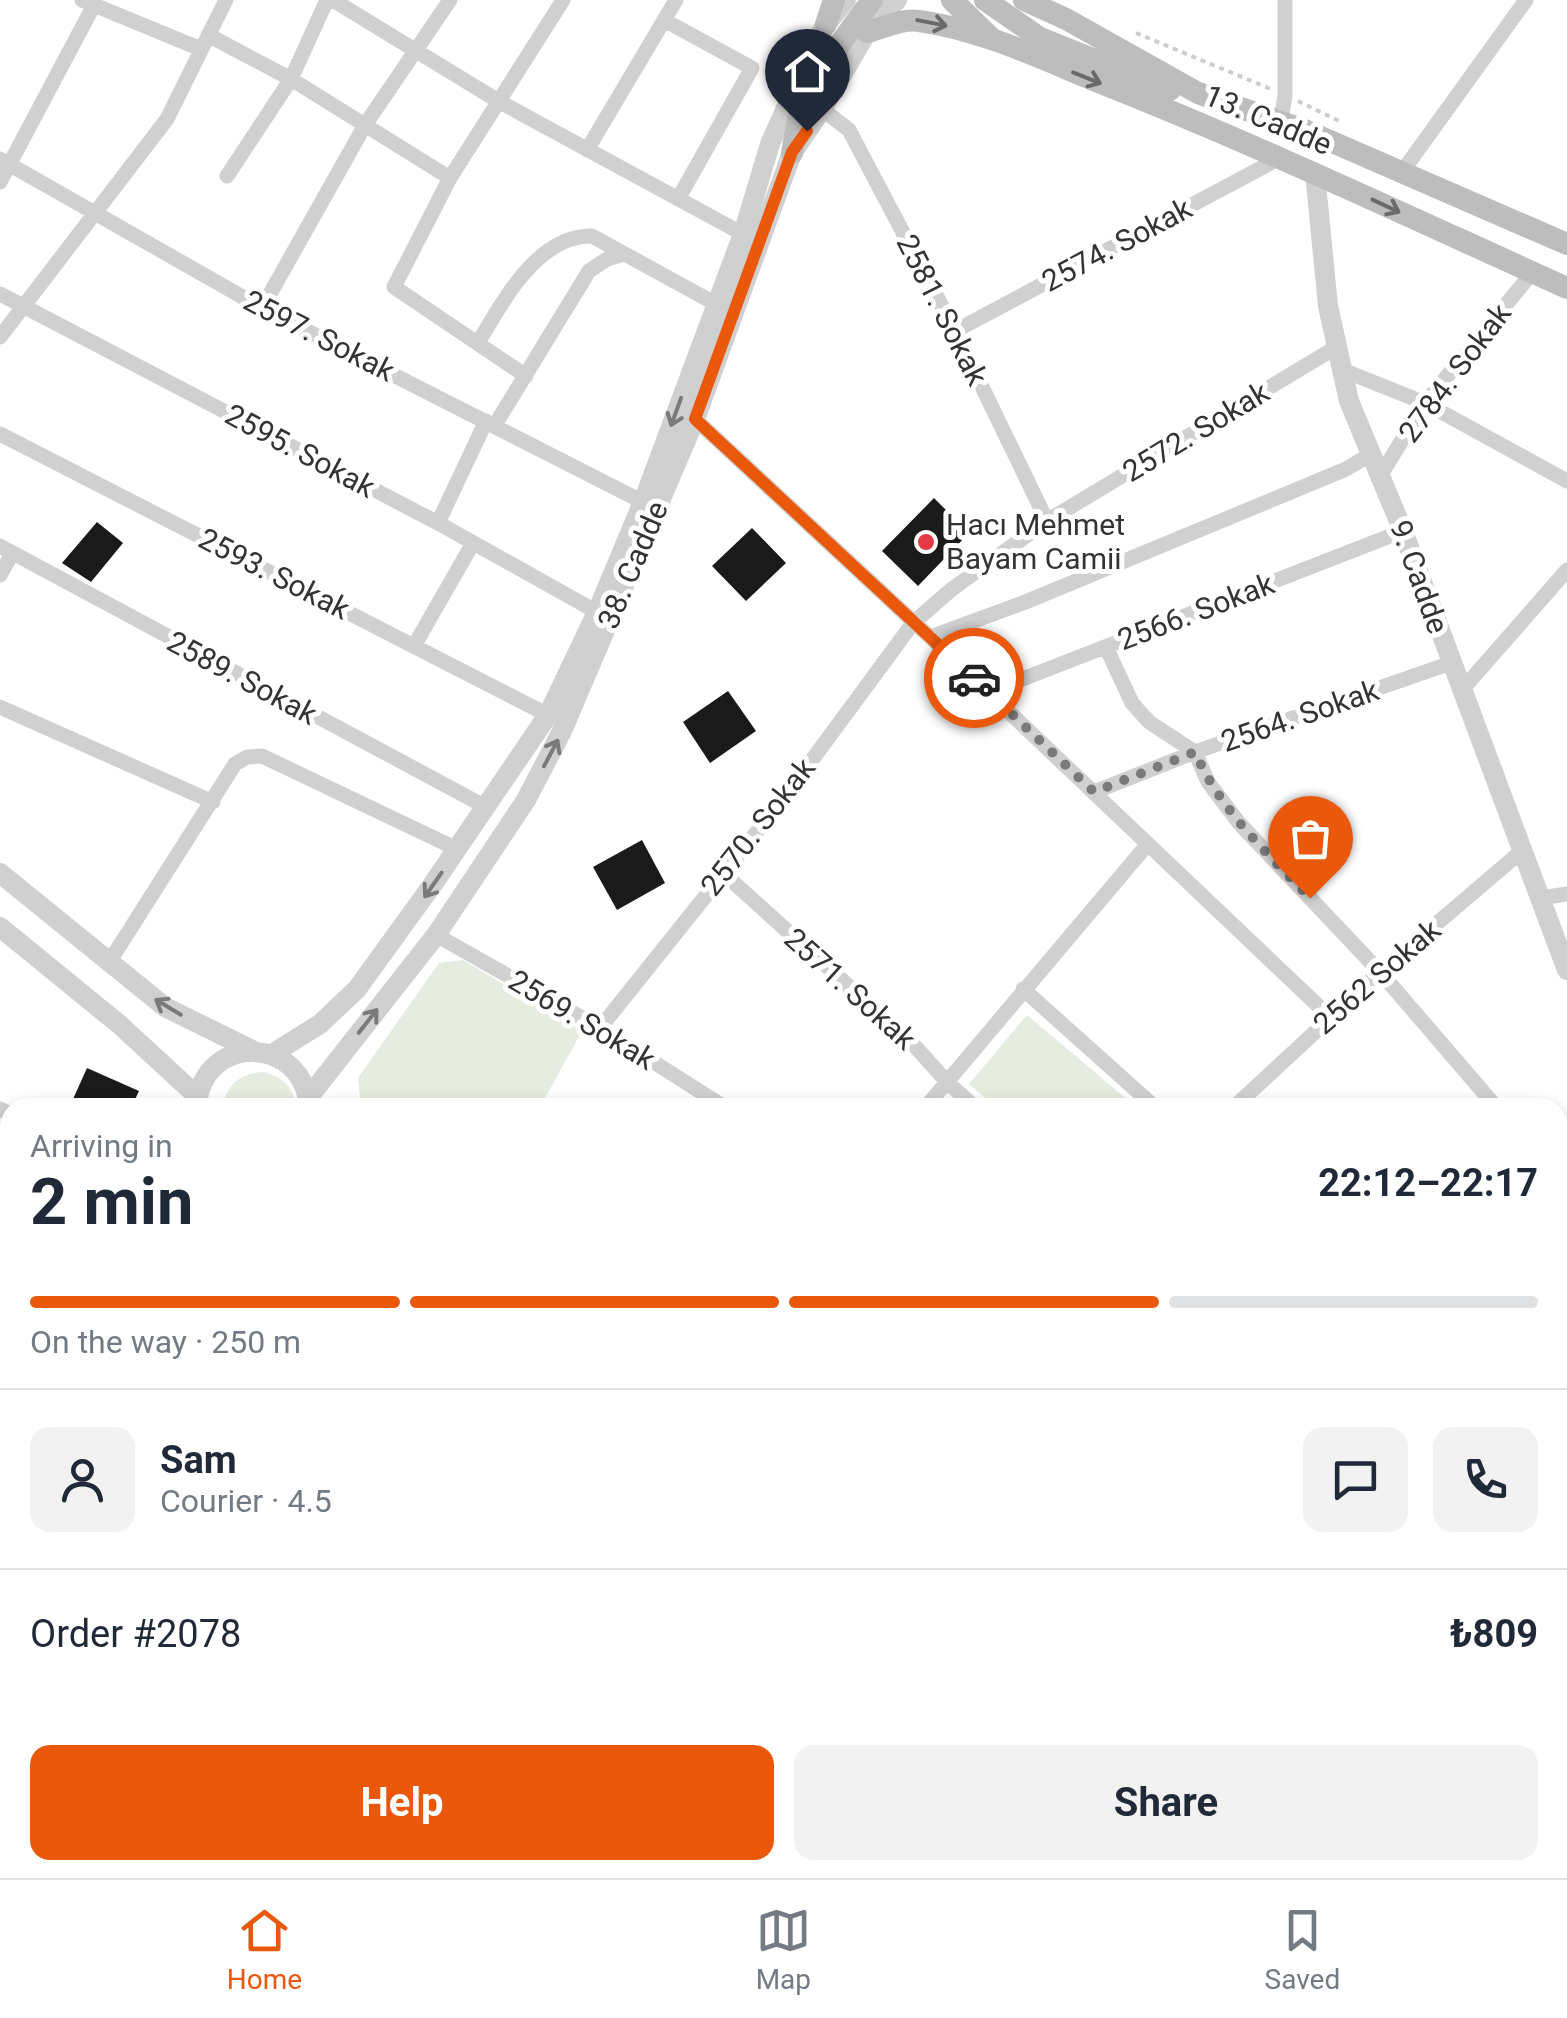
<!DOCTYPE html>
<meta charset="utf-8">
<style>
body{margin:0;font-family:Roboto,sans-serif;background:#f2f2f3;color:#1f2937;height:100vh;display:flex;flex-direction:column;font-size:38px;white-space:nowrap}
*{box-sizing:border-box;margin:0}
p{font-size:32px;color:#747a83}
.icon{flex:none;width:55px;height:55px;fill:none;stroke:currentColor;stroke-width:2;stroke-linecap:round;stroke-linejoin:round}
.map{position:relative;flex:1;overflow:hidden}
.side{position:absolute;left:0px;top:1098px;width:1568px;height:782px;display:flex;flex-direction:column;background:#fff;border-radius:30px 30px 0 0;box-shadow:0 5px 15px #0003}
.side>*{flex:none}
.pin{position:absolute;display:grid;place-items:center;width:85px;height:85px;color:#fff;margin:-102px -42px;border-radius:50% 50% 50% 0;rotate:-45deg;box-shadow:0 0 10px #0007}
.pin .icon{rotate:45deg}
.courier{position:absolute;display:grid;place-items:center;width:100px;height:100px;margin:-50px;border:8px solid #ea580c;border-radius:50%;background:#fff;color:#222;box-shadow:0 2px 12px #0007}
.overview em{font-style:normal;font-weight:700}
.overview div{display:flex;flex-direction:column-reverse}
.overview{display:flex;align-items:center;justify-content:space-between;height:170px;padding:0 30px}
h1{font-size:65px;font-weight:700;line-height:75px}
.bar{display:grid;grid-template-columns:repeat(4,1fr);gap:15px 10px;align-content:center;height:120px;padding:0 30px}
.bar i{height:12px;border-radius:8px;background:#e0e1e3}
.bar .selected{background:#ea580c}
.bar p{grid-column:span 4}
.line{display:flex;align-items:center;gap:25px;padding:0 30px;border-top:2px solid #e0e1e3}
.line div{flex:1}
.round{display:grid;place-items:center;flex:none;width:105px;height:105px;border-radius:20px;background:#f2f2f3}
.action{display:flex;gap:20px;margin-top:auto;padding:20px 30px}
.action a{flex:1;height:115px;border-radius:20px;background:#ea580c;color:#fff;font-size:40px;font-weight:700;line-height:115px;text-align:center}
.action a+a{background:#f2f2f3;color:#1f2937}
.menu{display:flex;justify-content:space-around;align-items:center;height:140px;border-top:2px solid #e0e1e3;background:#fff;font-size:28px;color:#747a83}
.menu a{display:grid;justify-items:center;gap:5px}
.menu .selected{color:#ea580c}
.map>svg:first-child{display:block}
.green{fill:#e6ecdf}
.building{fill:#1a1a1a}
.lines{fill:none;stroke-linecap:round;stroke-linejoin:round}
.path{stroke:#cdcdcd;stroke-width:4;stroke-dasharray:5 5;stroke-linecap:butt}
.minor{stroke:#d0d0d0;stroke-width:15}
.tertiary{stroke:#d0d0d0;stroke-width:20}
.secondary{stroke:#bdbdbd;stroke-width:22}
.oneway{stroke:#6a6a6a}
.oneway2{stroke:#7a7a7a}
.done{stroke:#7a7a7a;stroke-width:10;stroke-dasharray:0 18}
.route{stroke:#ea580c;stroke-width:12}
.poi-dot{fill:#e63946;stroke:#fff;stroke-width:4}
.labels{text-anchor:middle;stroke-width:10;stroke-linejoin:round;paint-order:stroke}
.street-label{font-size:30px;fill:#333;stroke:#fff}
.poi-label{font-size:30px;fill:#333;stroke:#fff;text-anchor:start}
</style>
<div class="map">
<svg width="1567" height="1878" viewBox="0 0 1567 1878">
<rect width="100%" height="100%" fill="#fff"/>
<path class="green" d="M463,960L582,1031L540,1107H361L358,1078L439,963Z
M1027,1015L1136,1107H995L969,1084Z
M262,1072C282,1076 294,1087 296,1107H223C226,1085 240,1074 262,1072Z"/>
<path class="building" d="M934,498L969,533L918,586L882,551Z
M97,522L123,543L91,582L62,563Z
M752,528L786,563L746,601L712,566Z
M728,691L756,731L710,763L683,722Z
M642,840L665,883L617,910L593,867Z
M87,1068L139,1091L131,1108H69Z"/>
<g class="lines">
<path class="path" d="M1136,33L1271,89
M1298,101L1339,121"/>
<path class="minor" d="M82,0L201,49
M333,0L500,102L743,234
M664,20L752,68L678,199
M208,35L291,79L450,178
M822,109L849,130L955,331L1047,521
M1281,121L1285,95V0
M587,150L676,0
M0,159L262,308L643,502
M1402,172L1526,0
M227,176L291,79L327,0
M0,182L94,5
M0,294L438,523L597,612
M262,308L365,125L450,0
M955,331L1280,158
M0,337L167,119L226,0
M478,343C502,303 537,235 592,236L716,304
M1340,369L1425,403L1567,481
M526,376L394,287L450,178L563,0
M695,419L930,637L1330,1017
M495,425L589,271L607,259L624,254
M0,434L548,715
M1380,476L1425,403L1532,273
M438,523L486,421
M0,546L486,807
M0,575L12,554
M930,637L1023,603L1344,470L1370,455
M414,646L473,543
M1106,647L1132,703L1149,722L1195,752L1208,782L1239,823L1380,972L1497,1108
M1461,691L1567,570
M989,692L1403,531
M0,707L213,802
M1094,792L1195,752L1451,663
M723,873L913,1044L947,1082L976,1108
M1541,898L1567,894
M436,935L600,1028L726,1108
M108,964L235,764L247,757L262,756L457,849
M1023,989L1156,1108
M600,1028L784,798L913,623L952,589L1047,521L1335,348
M925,1108L1147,845
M1233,1108L1380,972L1523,850
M0,1109L10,1114
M1558,1143L1567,1138
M0,1207L10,1211
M1558,1217L1567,1206
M1558,1504L1567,1508
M0,1582L10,1586
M1558,1666L1567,1669
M0,1827L10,1842
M28,1870L33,1878
M163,1870L176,1878
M558,1870L572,1878
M695,1870L707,1878
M223,1878L228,1870
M624,1878L632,1870
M1118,1878L1123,1870"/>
<path class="tertiary" d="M1315,173L1328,306L1349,401L1403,531L1567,970
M0,873L165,1007L254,1051
M0,927L120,1025L197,1096
M272,1054L320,1024L357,989L433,884L548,715L597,612L643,502L743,234L770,144L810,54L826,24L846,0
M308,1098L436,935L526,800L562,731L695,419L792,153L822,109L867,32L897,0
M197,1106C202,1033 304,1034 309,1108
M0,1339L10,1329
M0,1382L10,1373
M1289,1870L1311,1878
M1406,1870L1427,1878"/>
<path class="secondary" d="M952,0L990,37
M985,0L1040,38L1170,90
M1024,0L1066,19L1198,93L1307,131L1567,244
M826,24L834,0
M867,32C883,28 903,18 919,21C984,30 1046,61 1106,85C1262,147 1414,219 1567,288
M792,153L799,114L823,67L872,0"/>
</g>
<defs><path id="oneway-shaft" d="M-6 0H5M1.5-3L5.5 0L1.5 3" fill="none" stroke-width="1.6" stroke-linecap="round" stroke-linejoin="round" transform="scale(2.5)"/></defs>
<g class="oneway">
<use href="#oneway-shaft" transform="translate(932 23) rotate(11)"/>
<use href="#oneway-shaft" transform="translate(1087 78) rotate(22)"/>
<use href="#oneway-shaft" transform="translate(1386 206) rotate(25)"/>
</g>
<g class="oneway2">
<use href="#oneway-shaft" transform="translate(676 412) rotate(110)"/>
<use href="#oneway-shaft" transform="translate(551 753) rotate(-62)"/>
<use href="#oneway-shaft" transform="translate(433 885) rotate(125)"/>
<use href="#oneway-shaft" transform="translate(168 1007) rotate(-149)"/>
<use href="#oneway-shaft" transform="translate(368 1021) rotate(-52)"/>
</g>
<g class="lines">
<path class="done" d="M974,678L1094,792L1195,752C1220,810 1267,853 1310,898"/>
<path class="route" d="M807,131L792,152L695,419L974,678"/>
</g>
<circle class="poi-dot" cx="926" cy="542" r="10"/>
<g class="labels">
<g class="street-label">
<text transform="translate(1268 120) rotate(23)" y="10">13. Cadde</text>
<text transform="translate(1117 245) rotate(-28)" y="10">2574. Sokak</text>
<text transform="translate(942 310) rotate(63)" y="10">2581. Sokak</text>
<text transform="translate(319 336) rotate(27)" y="10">2597. Sokak</text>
<text transform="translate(1455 373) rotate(-53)" y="10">2784. Sokak</text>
<text transform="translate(1196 432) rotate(-31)" y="10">2572. Sokak</text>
<text transform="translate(300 451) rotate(28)" y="10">2595. Sokak</text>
<text transform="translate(633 565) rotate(-67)" y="10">38. Cadde</text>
<text transform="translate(274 574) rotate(27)" y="10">2593. Sokak</text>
<text transform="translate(1419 577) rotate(70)" y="10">9. Cadde</text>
<text transform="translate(1196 612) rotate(-21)" y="10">2566. Sokak</text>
<text transform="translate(242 678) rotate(28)" y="10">2589. Sokak</text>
<text transform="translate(1300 716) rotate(-19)" y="10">2564. Sokak</text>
<text transform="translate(758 827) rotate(-52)" y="10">2570. Sokak</text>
<text transform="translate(1377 977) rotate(-41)" y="10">2562 Sokak</text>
<text transform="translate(850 989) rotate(42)" y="10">2571. Sokak</text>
<text transform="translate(582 1020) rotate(31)" y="10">2569. Sokak</text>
</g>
<g class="poi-label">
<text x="946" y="535">Hacı Mehmet<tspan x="946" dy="34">Bayam Camii</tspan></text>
</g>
</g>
</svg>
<div class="pin" style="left:1310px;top:898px;background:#ea580c"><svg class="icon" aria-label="bag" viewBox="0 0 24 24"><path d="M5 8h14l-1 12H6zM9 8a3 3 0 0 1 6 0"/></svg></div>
<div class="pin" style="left:807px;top:131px;background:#1f2937"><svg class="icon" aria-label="home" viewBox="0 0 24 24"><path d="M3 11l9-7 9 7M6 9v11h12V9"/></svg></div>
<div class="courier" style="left:974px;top:678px"><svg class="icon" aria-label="car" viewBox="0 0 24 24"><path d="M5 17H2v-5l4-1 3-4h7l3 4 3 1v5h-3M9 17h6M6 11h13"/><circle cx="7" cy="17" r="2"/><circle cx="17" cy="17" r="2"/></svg></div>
<section class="side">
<div class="overview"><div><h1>2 min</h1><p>Arriving in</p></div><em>22:12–22:17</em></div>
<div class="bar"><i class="selected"></i><i class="selected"></i><i class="selected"></i><i></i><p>On the way · 250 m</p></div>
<div class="line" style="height:180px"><a class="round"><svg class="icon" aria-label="person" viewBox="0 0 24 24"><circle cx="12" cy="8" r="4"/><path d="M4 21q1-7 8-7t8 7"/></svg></a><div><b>Sam</b><p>Courier · 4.5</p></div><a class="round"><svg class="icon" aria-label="chat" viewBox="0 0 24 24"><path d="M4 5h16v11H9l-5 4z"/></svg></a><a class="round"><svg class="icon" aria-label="phone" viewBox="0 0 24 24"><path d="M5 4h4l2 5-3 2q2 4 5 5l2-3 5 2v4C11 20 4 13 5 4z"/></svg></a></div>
<div class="line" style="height:130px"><div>Order #2078</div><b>₺809</b></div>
<div class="action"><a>Help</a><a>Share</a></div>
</section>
</div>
<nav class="menu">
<a class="selected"><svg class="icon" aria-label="home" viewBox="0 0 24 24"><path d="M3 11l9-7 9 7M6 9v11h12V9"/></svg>Home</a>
<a><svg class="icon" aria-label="map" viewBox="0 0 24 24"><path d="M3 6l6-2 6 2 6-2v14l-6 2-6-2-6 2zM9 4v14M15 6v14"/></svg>Map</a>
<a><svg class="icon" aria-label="saved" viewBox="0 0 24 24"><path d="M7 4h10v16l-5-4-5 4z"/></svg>Saved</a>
</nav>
